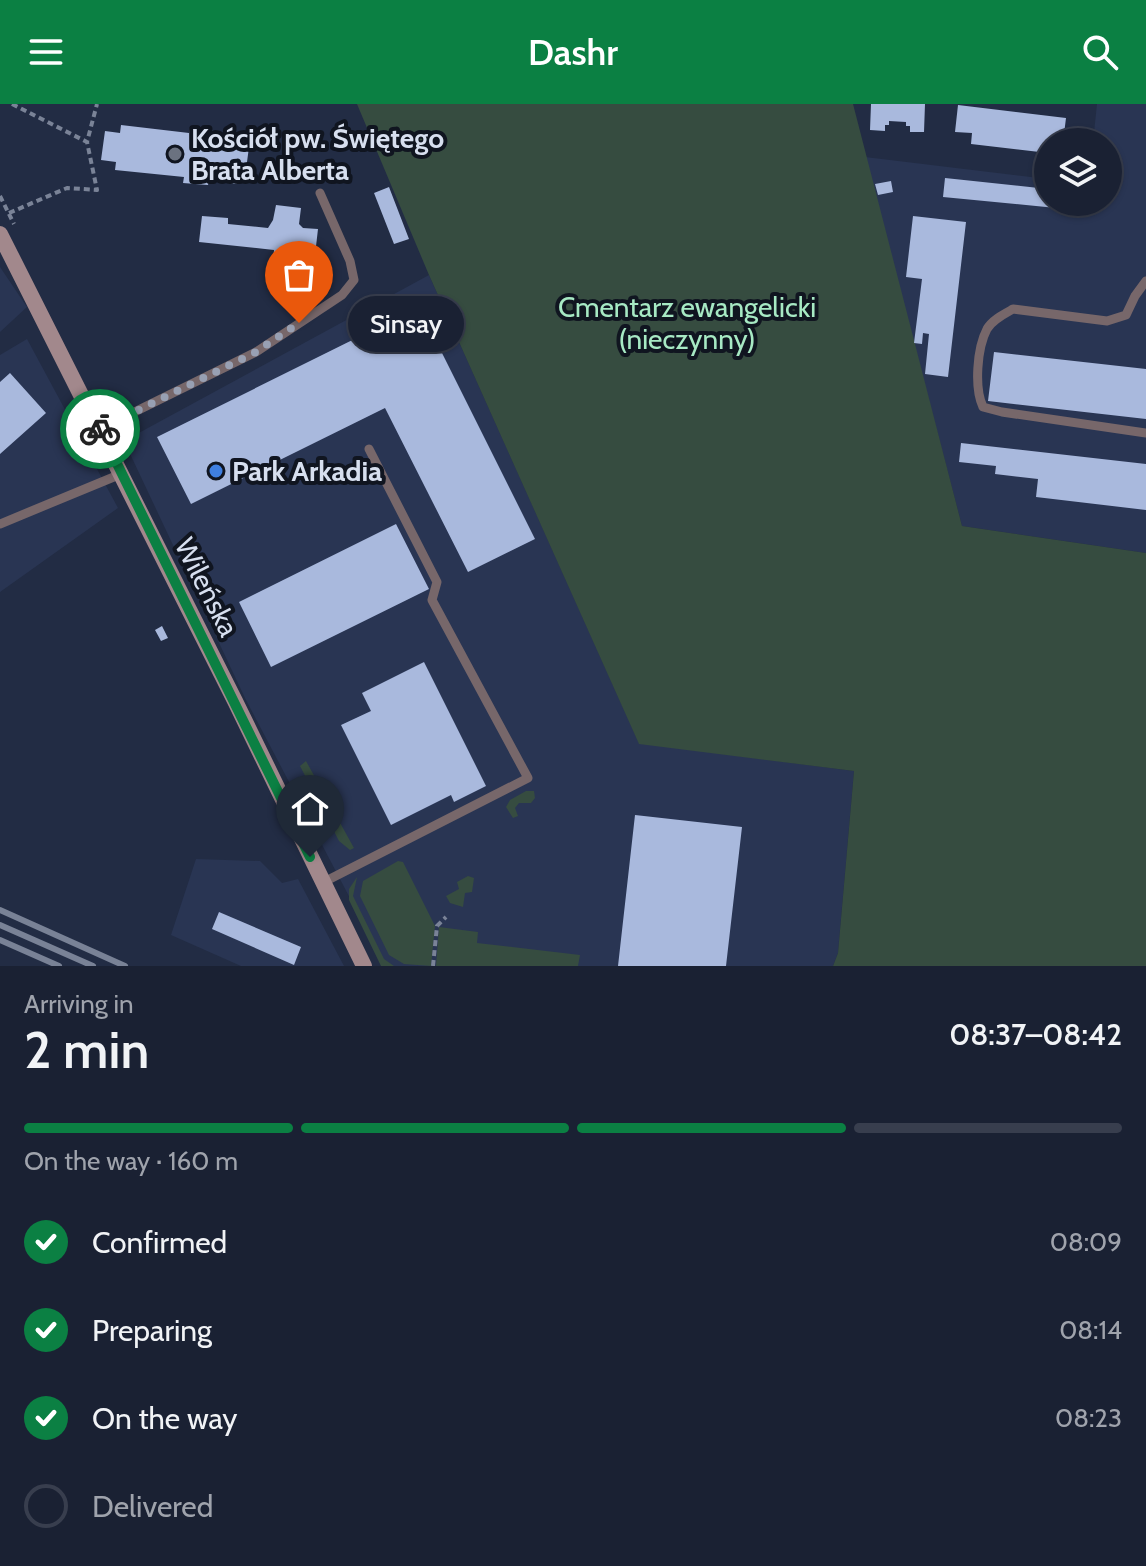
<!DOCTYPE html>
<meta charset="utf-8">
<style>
body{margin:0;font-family:Cabin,sans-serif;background:#23293b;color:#f1f3f6;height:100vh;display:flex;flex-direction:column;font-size:30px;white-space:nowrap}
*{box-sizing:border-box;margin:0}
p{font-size:26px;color:#9fa3ac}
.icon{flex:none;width:44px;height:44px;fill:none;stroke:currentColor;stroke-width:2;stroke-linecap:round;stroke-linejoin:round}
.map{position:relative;height:862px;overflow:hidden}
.side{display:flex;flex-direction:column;background:#1a2133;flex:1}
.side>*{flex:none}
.fabs{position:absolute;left:1034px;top:24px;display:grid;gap:16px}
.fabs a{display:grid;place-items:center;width:88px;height:88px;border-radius:50%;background:#1a2133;box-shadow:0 2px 6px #0004,0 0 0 2px #383e4e;font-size:40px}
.pin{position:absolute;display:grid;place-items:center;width:68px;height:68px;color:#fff;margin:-82px -34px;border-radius:50% 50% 50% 0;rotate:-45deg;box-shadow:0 0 8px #0007}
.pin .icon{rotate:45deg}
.courier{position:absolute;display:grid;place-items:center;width:80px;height:80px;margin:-40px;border:6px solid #0b8043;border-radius:50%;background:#fff;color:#222;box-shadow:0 2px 10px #0007}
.bubble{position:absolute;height:56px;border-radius:28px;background:#1a2133;box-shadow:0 2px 6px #0004,0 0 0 2px #383e4e;font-size:26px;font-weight:600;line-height:56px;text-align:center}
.overview em{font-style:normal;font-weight:600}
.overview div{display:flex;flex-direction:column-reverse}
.overview{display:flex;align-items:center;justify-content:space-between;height:136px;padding:0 24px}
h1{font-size:52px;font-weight:600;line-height:60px}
.bar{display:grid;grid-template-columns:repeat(4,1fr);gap:12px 8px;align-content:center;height:96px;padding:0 24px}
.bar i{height:10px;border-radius:6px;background:#383e4e}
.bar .active{background:#0b8043}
.bar p{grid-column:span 4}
ol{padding:0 24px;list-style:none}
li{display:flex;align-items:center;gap:24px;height:88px}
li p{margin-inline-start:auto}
li .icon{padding:8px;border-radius:50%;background:#0b8043;color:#fff;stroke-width:4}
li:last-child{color:#9fa3ac}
li i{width:44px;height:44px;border:4px solid #383e4e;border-radius:50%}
header{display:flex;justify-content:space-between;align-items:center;height:104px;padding:0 24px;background:#0b8043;color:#fff;font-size:36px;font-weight:600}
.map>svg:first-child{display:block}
.built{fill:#293553}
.green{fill:#364c40}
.building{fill:#a9b9dd}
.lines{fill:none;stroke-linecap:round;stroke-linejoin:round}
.path{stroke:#7a8397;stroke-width:4;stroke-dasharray:6 4;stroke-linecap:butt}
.lane{stroke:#77676a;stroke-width:9}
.secondary{stroke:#a2888c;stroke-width:16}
.rail{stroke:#798296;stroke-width:6}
.done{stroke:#98a0b3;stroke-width:8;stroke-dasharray:0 14.4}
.route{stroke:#0b8043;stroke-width:10}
.worship-dot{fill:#6b7280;stroke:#101520;stroke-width:3}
.shop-dot{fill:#3f7fe0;stroke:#101520;stroke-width:3}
.labels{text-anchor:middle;stroke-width:8;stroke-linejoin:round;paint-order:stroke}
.poi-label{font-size:28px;font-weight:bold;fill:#d7dfef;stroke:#101520;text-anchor:start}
.park-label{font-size:28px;fill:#a7e9c4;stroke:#101520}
.street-label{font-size:28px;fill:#d7dfef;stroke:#101520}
</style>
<header><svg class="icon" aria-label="menu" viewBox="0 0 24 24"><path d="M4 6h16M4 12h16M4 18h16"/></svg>Dashr<svg class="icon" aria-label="search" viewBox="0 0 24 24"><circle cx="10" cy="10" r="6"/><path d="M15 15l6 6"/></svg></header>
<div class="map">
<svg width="1146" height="862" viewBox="0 0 1146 862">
<rect width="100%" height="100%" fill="#222c44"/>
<path class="built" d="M1097,0H1146V449L962,422L865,53L1048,75V98H1108V38H1093Z
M0,163L27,203L0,228Z
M429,171L639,639L854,667L838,849L833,862H391L383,857L245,594L124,337Z
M27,235L118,404L0,488V251Z
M196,755L260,757L282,779L298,775L344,862H241L171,831Z"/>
<path class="green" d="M357,0H853L962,422L1146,449V862H833L838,849L854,667L639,640L429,171Z
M306,657L354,744L350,746L339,737L300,662Z
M526,687H534L535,694L531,699H519L515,704L518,712L513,714L506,703L510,696Z
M398,757L403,758L435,822L431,862L404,860L389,851L360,792L363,777Z
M468,772L474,774L472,788L465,789L463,803L450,799L446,792L459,785L457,778Z
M357,773L353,792L384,855L394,862H381L349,796V785Z
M439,823L478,828L477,839L580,851L578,862H436Z"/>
<path class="building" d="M871,0H925L924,28H910V22H906V18L889,17V21H885V27L870,26Z
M958,1L1066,14L1063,38H1048V49L971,40L972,29L955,28Z
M121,21L189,29L190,24L214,27V32L243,35L245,43H249L245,73L238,76V80L209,77L208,81L183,79L184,73L115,66L116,58L101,56L105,27L120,29Z
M945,74L1048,85V98H1066V105L943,93Z
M891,77L893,88L878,91L875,80Z
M389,83L409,135L394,140L374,89Z
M276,101L301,104L299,120L303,124L318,125L315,151L292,148L290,163L273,161L274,146L199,138L202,112L228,114V120L268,124L273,116Z
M913,112L966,118L948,273L925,270L929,230L923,229L922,240L914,239L922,175L906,173Z
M419,203L535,435L468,468L385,304L191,400L157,333Z
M994,248L1146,265V315L988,297Z
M10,269L46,309L0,350V278Z
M961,339L1146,360V406L1036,393L1038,375L995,370L996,362L959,358Z
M396,420L429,485L271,563L239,498Z
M162,522L168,534L161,537L155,526Z
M424,558L486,682L454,698L451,691L391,721L341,621L371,607L362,589Z
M635,711L742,723L726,862H618Z
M219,808L301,843L294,861L212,825Z"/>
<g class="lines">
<path class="path" d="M12,0L87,38L97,0
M0,92L14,120
M9,109L67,84L97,86L87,38
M433,862L437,822L446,813"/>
<path class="lane" d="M1146,177L1135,192L1126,211L1107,217L1013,205C1004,210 992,216 987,225C977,244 974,284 983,303L1002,308L1146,329
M98,326L256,248L342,191L354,176L350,157L320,89
M0,420L121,370
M322,779L528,674L432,496L437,478L369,345"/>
<path class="secondary" d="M0,130L235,597L364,862"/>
<path class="rail" d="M0,806L125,862
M0,821L93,862
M0,836L59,862"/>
</g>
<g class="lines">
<path class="done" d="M100,325L256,248L299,219"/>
<path class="route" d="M100,325L310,753"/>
</g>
<circle class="worship-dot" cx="175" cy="50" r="8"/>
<circle class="shop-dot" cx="216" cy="367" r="8"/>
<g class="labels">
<g class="poi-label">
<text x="191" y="44">Kościół pw. Świętego<tspan x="191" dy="32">Brata Alberta</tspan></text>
<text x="232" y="377">Park Arkadia</text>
</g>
<g class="park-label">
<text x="687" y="213">Cmentarz ewangelicki<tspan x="687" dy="32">(nieczynny)</tspan></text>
</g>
<g class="street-label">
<text transform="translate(207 483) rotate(63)" y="10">Wileńska</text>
</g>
</g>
</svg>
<div class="fabs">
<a><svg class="icon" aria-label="layers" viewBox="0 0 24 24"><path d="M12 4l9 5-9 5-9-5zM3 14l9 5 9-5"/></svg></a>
</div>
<div class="pin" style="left:299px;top:219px;background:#ea580c"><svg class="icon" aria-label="bag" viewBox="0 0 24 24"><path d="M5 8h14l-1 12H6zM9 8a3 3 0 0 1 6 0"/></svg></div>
<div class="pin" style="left:310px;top:753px;background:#1f2937"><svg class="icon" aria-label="home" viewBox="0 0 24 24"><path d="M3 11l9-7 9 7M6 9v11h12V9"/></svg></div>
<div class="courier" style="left:100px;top:325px"><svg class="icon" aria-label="bike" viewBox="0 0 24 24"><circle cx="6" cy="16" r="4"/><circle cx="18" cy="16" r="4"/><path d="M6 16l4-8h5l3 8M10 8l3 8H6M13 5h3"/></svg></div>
<div class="bubble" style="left:348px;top:192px;width:116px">Sinsay</div>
</div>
<section class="side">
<div class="overview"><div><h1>2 min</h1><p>Arriving in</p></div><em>08:37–08:42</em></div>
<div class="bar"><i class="active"></i><i class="active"></i><i class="active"></i><i></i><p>On the way · 160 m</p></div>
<ol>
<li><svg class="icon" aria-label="check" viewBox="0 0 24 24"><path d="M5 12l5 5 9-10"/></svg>Confirmed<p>08:09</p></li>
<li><svg class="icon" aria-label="check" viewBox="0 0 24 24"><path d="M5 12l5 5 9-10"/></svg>Preparing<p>08:14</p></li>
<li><svg class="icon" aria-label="check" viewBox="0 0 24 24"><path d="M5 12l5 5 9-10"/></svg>On the way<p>08:23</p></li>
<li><i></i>Delivered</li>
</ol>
</section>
